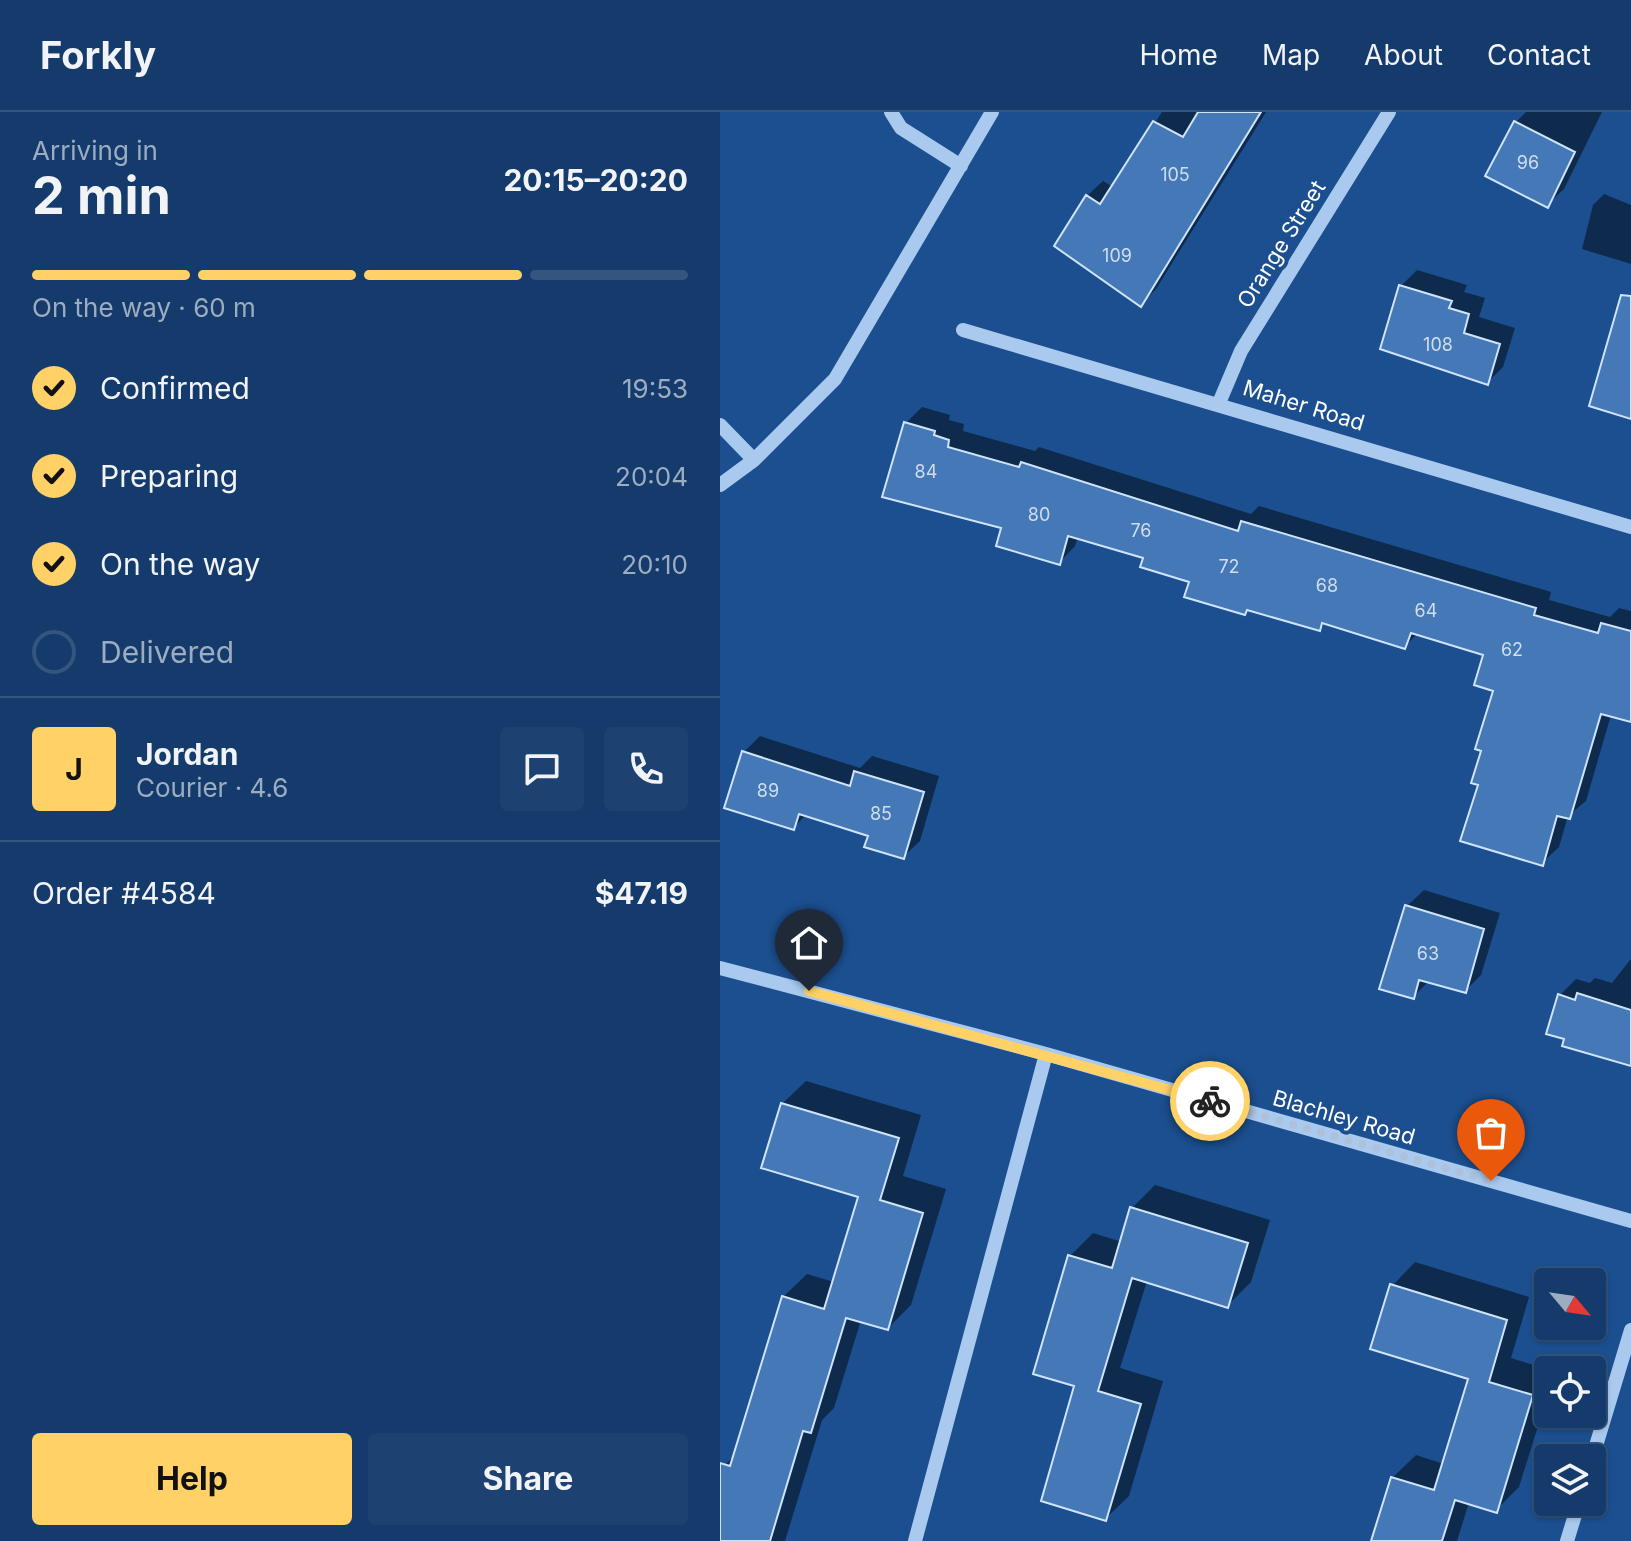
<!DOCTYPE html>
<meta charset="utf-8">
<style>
body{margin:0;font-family:Inter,sans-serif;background:#1d4271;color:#f1f3f6;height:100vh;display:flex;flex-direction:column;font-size:30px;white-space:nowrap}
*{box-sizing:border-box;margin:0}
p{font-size:26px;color:#9dadc1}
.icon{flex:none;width:44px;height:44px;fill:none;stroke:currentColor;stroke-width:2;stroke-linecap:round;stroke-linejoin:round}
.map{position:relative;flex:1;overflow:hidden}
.panel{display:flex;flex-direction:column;background:#143b6b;width:720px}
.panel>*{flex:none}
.needle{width:52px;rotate:119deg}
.fabs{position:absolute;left:814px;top:1156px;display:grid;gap:16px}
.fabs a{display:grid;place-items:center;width:72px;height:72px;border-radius:8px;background:#143b6b;box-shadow:0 2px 6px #0004,0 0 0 2px #33557e;font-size:40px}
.pin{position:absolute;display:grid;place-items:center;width:68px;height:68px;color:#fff;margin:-82px -34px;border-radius:50% 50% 50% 0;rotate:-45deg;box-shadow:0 0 8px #0007}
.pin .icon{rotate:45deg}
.courier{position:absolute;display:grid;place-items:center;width:80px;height:80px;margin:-40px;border:6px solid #ffd166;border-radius:50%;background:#fff;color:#222;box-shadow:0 2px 10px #0007}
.headline em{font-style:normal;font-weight:700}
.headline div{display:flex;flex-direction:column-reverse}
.headline{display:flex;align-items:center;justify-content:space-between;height:136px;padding:0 32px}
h1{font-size:52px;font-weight:700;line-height:60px}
.bar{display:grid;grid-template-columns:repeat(4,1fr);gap:12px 8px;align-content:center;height:96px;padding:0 32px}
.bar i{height:10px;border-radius:6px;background:#33557e}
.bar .active{background:#ffd166}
.bar p{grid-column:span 4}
.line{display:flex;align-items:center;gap:20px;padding:0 32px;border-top:2px solid #33557e}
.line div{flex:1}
.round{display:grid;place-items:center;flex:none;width:84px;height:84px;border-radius:8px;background:#1d4271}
ol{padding:0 32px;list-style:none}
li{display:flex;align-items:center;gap:24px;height:88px}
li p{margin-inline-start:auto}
li .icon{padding:8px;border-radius:50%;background:#ffd166;color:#111;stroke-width:4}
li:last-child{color:#9dadc1}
li i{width:44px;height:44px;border:4px solid #33557e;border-radius:50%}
.action{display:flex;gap:16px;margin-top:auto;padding:16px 32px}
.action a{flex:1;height:92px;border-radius:8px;background:#ffd166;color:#111;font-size:32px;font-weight:700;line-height:92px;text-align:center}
.action a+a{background:#1d4271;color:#f1f3f6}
header{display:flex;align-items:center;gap:48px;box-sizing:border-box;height:112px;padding:0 40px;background:#143b6b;border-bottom:2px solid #33557e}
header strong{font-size:38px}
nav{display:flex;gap:44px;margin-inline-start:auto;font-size:28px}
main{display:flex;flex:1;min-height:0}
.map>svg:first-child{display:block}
.shadow{fill:#0007}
.building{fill:#4478b7;stroke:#cfe3fa;stroke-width:2}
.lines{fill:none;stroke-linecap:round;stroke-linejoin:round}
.minor{stroke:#a9c9ee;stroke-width:14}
.done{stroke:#afc1d8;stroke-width:8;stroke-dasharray:0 14.4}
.route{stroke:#ffd166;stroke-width:10}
.labels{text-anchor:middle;stroke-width:8;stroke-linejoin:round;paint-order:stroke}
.number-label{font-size:18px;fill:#d0dded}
.street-label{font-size:22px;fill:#fff;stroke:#1b4f8f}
</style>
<header>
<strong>Forkly</strong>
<nav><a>Home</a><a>Map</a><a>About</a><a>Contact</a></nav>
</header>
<main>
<section class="panel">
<div class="headline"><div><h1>2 min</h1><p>Arriving in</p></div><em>20:15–20:20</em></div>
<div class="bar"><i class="active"></i><i class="active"></i><i class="active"></i><i></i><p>On the way · 60 m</p></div>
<ol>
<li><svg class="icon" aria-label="check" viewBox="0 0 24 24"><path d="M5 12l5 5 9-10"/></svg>Confirmed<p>19:53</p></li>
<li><svg class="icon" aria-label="check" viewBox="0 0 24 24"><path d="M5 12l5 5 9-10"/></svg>Preparing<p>20:04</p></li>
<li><svg class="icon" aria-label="check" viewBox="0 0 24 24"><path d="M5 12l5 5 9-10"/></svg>On the way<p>20:10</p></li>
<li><i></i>Delivered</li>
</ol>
<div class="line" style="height:144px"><b class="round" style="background:#ffd166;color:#111">J</b><div><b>Jordan</b><p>Courier · 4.6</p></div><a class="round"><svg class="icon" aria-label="chat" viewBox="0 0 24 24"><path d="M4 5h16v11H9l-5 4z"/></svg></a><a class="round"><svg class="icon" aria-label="phone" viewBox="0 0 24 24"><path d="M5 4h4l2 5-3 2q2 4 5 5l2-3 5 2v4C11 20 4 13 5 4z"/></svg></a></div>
<div class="line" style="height:104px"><div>Order #4584</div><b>$47.19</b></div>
<div class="action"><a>Help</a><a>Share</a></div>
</section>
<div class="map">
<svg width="911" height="1429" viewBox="0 0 911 1429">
<rect width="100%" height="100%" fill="#1b4f8f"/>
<path class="shadow" d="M442,0H546L436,177L421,192L367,84L383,69L393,75Z
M806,0H882L844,77L827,93L768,63L796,10Z
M884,82L911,93V152L862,137L873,93Z
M697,158L747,173L744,180L765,186L759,205L795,216L783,255L767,271L681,174Z
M202,295L230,303L229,308L244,312L243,319L315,339L319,335L531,402L539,394L831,480L829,488L890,505L899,496L911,499V608L891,603L866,689L848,704L839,735L822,751L760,672L775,577L765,541L698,521L685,534L606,510L599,517L529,497L525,501L425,444L358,425L355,434L339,451L283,415L186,311Z
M40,624L140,656L152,644L219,664L200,729L183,745L150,722L86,703L74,715L24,640Z
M704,778L780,801L761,863L745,879L709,869L693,885L687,794Z
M910,848H911V952L840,883L856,867L870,871L875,866L892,871Z
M86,969L201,1003L183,1064L226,1077L191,1193L168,1216L141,1208L114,1296L102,1308L65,1429H0V1369L5,1353L16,1342L63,1185L87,1162L114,1170L140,1084L62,992Z
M435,1073L550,1108L531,1170L508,1193L427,1169L400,1256L443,1269L409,1384L385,1407L357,1273L350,1144L373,1121L402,1130L412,1096Z
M695,1150L809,1185L791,1246L829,1258L828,1282L799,1375L776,1398L749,1390L737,1429H654L672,1366L696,1343L724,1352L750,1266L672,1174Z"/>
<path class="building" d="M478,0H541L421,195L334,134L366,83L380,92L433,9L463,25Z
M794,9L855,40L828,96L765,64Z
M679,173L732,189L729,196L749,202L744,221L780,232L768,273L660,237Z
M901,183L911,184V307L869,294Z
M184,310L215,319L214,323L229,328L228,335L299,355L301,350L518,419L521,409L816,496L814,503L878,521L881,511L911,519V610L881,602L850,707L837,704L823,754L740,729L758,673L751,671L761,639L755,637L773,579L754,573L763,543L691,521L685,537L602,511L600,519L527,498L525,503L464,485L469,470L420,455L423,446L348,424L340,453L276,434L281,416L162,385Z
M22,639L130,674L134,659L204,680L184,747L144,735L148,724L79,702L74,718L4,696Z
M685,793L764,817L746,881L699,868L694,887L659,877Z
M857,881L911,898V954L842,934L844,927L826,922L838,882L855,888Z
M61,991L179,1026L160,1088L203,1101L168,1218L126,1206L91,1321L83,1319L50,1429H0V1351L10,1354L62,1184L104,1197L138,1085L41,1056Z
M410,1095L528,1131L508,1196L412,1166L378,1279L421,1292L386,1409L321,1389L354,1274L313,1262L348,1143L392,1156Z
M670,1172L787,1208L769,1270L813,1283L777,1401L735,1388L722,1429H651L671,1365L714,1378L748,1267L650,1237Z"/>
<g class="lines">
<path class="minor" d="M171,0L181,16L241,54
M243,218L911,415
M499,291L521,239L669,0
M0,313L34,348
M0,373L34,348L115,267L272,0
M0,856L326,942L911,1109
M872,1347L911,1218
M195,1429L326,942
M847,1429L859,1390"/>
</g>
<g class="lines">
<path class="done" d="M490,989L771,1069"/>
<path class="route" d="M89,879L490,989"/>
</g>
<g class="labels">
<g class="number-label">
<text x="808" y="57">96</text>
<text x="455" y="69">105</text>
<text x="397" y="150">109</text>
<text x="718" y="239">108</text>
<text x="206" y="366">84</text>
<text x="319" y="409">80</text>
<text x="421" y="425">76</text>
<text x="509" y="461">72</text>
<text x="607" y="480">68</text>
<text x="706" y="505">64</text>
<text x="792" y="544">62</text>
<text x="48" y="685">89</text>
<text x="161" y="708">85</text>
<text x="708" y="848">63</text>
</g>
<g class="street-label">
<text transform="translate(561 132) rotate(-58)" y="8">Orange Street</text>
<text transform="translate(584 293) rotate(17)" y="8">Maher Road</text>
<text transform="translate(624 1005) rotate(16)" y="8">Blachley Road</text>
</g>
</g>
</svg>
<div class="fabs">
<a><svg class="needle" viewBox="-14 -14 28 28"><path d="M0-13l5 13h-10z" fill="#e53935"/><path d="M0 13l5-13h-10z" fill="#9dadc1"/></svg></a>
<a><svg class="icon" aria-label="locate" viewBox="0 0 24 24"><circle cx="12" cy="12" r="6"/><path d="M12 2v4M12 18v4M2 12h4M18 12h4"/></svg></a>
<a><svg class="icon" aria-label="layers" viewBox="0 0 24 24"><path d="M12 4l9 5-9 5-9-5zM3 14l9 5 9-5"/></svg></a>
</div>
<div class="pin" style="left:771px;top:1069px;background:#ea580c"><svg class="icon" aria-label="bag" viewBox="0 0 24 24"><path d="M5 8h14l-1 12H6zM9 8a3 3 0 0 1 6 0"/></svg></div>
<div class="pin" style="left:89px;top:879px;background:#1f2937"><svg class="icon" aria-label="home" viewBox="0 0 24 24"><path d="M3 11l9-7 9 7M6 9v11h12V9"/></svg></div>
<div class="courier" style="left:490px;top:989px"><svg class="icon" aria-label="bike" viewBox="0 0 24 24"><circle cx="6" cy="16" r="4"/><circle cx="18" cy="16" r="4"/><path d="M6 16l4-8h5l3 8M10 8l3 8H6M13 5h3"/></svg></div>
</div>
</main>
